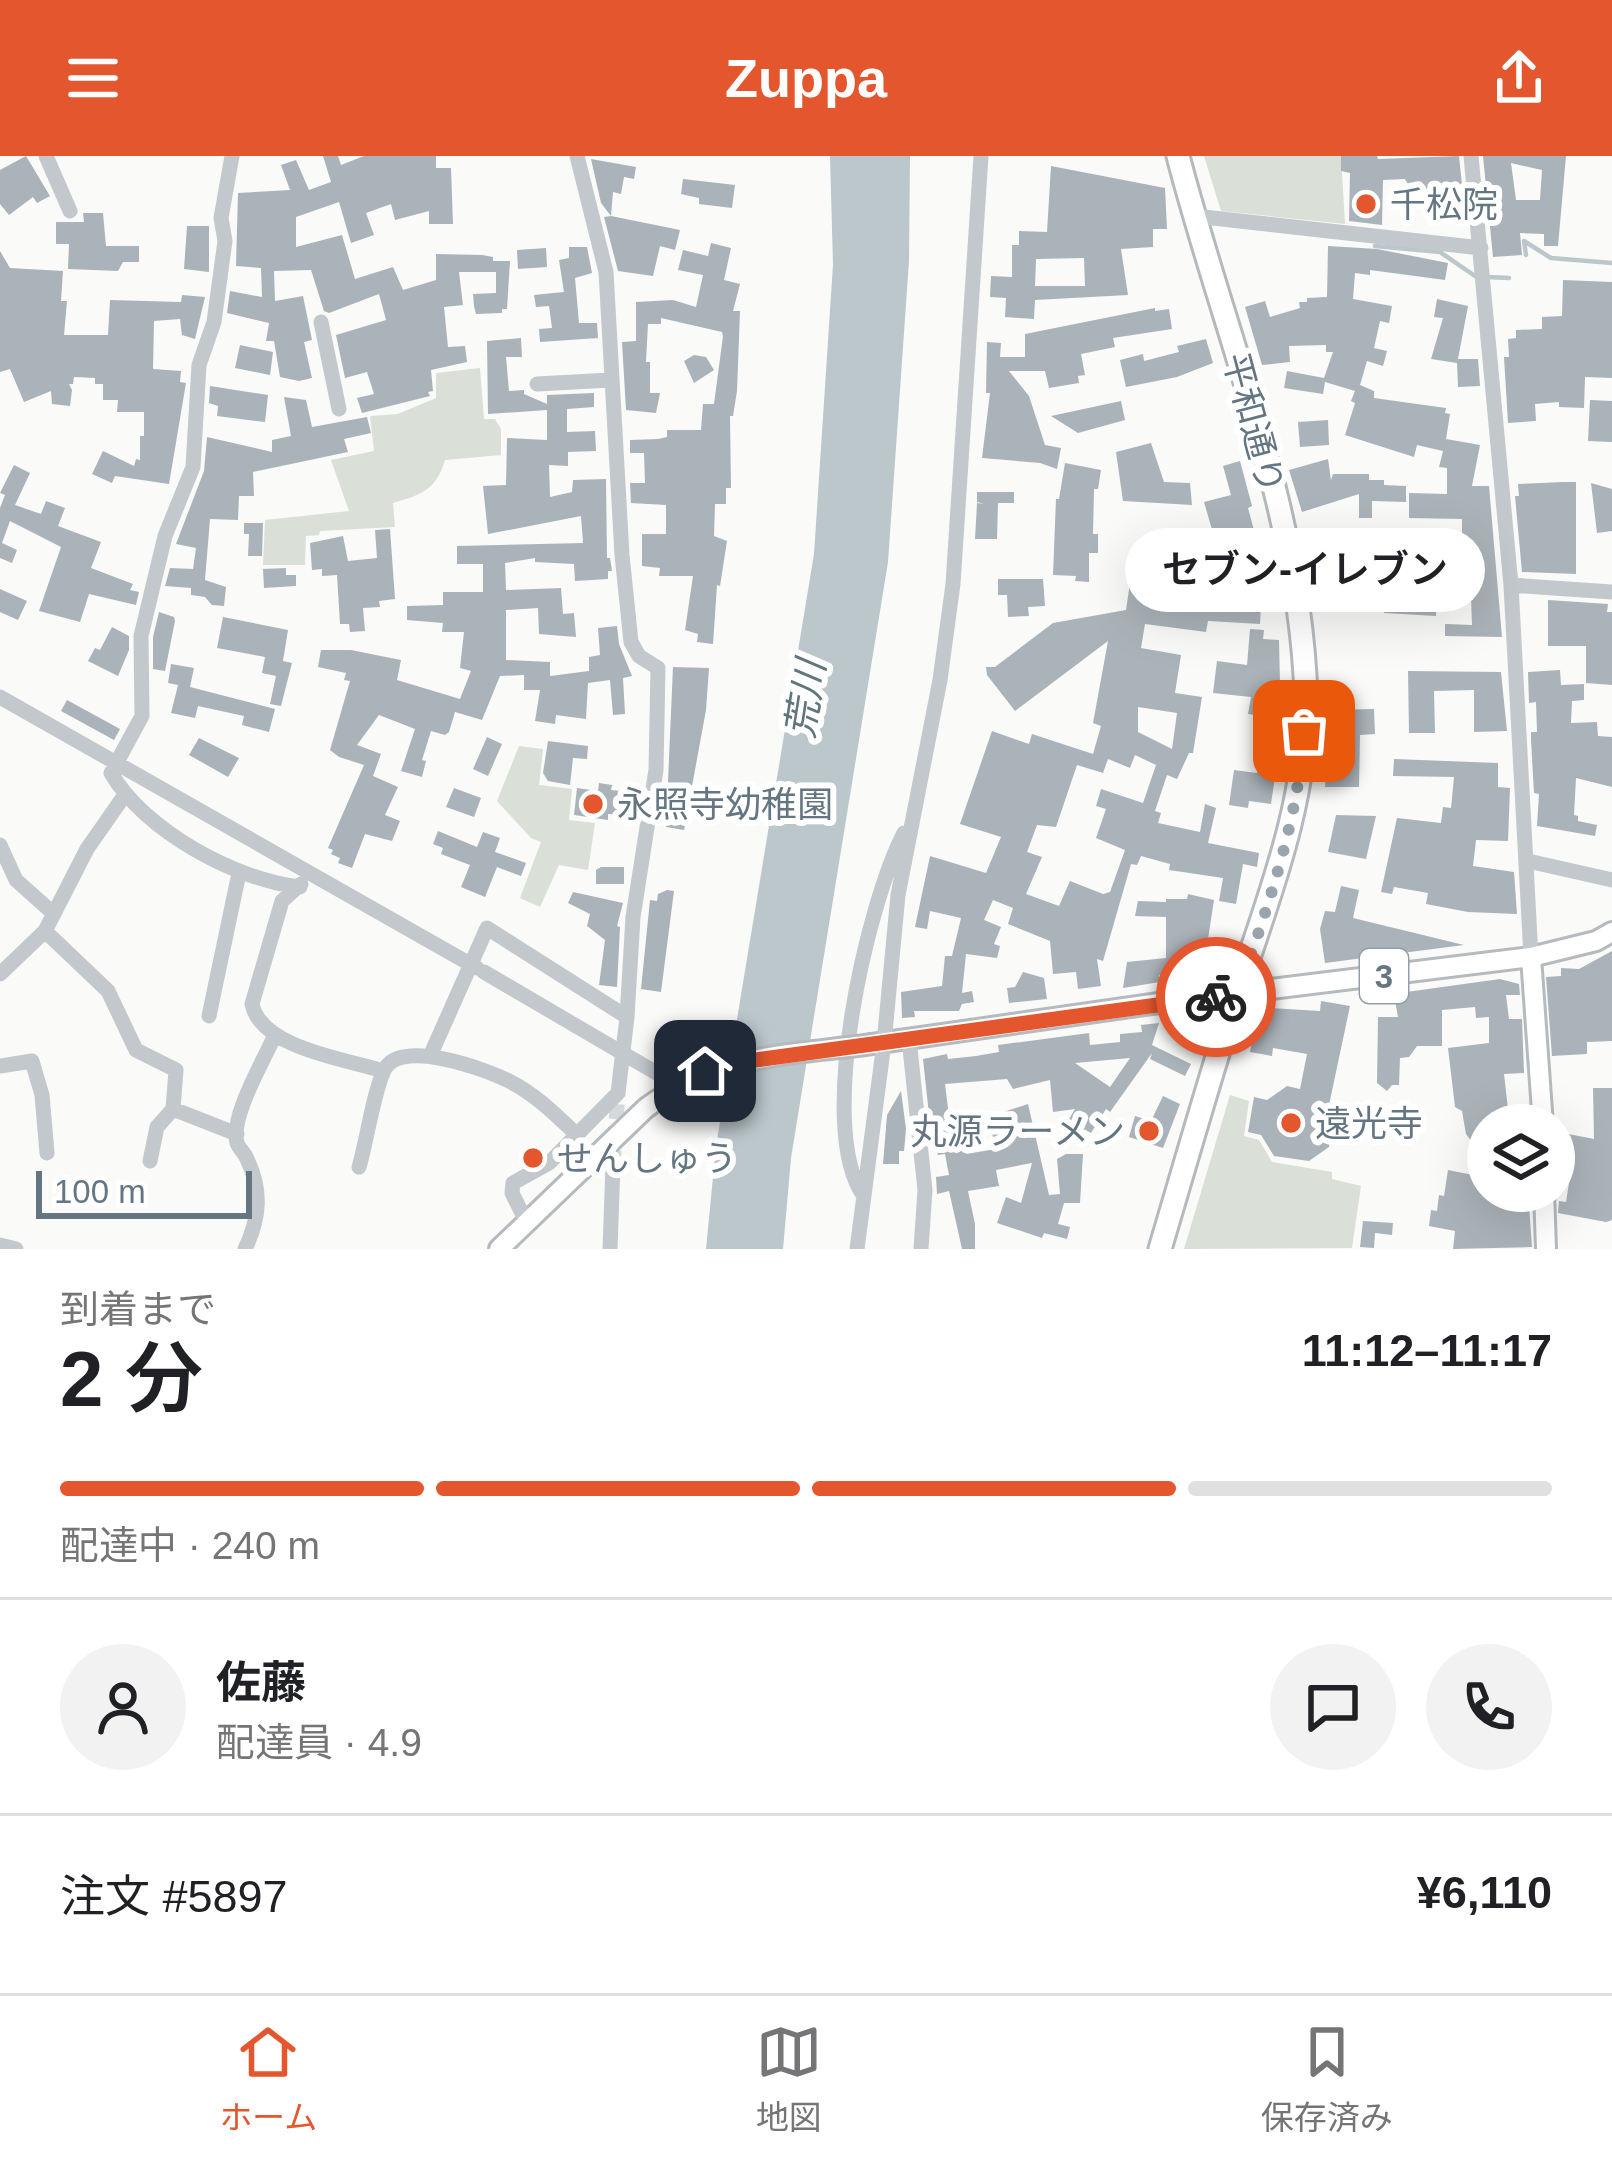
<!DOCTYPE html>
<html lang="ja">
<meta charset="utf-8">
<style>
body{margin:0;font-family:Arial,"Noto Sans JP",sans-serif;background:#f2f2f2;color:#202124;height:100vh;display:flex;flex-direction:column;font-size:45px;white-space:nowrap}
*{box-sizing:border-box;margin:0}
p{font-size:39px;color:#757577}
.icon{flex:none;width:66px;height:66px;fill:none;stroke:currentColor;stroke-width:2;stroke-linecap:round;stroke-linejoin:round}
.map{position:relative;height:1093px;overflow:hidden}
.sheet{display:flex;flex-direction:column;background:#fff;flex:1}
.sheet>*{flex:none}
.buttons{position:absolute;left:1467px;top:948px;display:grid;gap:24px}
.buttons a{display:grid;place-items:center;width:108px;height:108px;border-radius:50%;background:#fff;box-shadow:0 12px 48px #0002;font-size:60px}
.scale{position:absolute;left:36px;bottom:30px;width:216px;box-sizing:border-box;padding-left:12px;border:6px solid #657683;border-top:0;font-size:33px;line-height:42px;white-space:nowrap;color:#657683;-webkit-text-stroke:9px #fff;paint-order:stroke}
.pin{position:absolute;display:grid;place-items:center;width:102px;height:102px;color:#fff;margin:-51px;border-radius:24px;box-shadow:0 6px 18px #0006}
.courier{position:absolute;display:grid;place-items:center;width:120px;height:120px;margin:-60px;border:9px solid #e4572e;border-radius:50%;background:#fff;color:#222;box-shadow:0 3px 15px #0007}
.bubble{position:absolute;height:84px;border-radius:42px;background:#fff;box-shadow:0 12px 48px #0002;font-size:39px;font-weight:600;line-height:84px;text-align:center}
.overview em{font-style:normal;font-weight:600}
.overview div{display:flex;flex-direction:column-reverse}
.overview{display:flex;align-items:center;justify-content:space-between;height:204px;padding:0 60px}
h1{font-size:78px;font-weight:600;line-height:90px}
.bar{display:grid;grid-template-columns:repeat(4,1fr);gap:18px 12px;align-content:center;height:144px;padding:0 60px}
.bar i{height:15px;border-radius:9px;background:#e0e0e0}
.bar .active{background:#e4572e}
.bar p{grid-column:span 4}
.line{display:flex;align-items:center;gap:30px;padding:0 60px;border-top:3px solid #e0e0e0}
.line div{flex:1}
.round{display:grid;place-items:center;flex:none;width:126px;height:126px;border-radius:63px;background:#f2f2f2}
header{display:flex;justify-content:space-between;align-items:center;height:156px;padding:0 60px;background:#e4572e;color:#fff;font-size:54px;font-weight:600}
.tab-bar{display:flex;justify-content:space-around;align-items:center;height:168px;border-top:3px solid #e0e0e0;background:#fff;font-size:33px;color:#757577}
.tab-bar a{display:grid;justify-items:center;gap:6px}
.tab-bar .active{color:#e4572e}
.map>svg:first-child{display:block}
.green{fill:#dadfd7}
.water{fill:#bbc7cb}
.lines{fill:none;stroke-linecap:round;stroke-linejoin:round}
.stream{stroke:#bbc7cb;stroke-width:4.5}
.building{fill:#aab3b9;fill-rule:evenodd}
.minor-tunnel{stroke:#d5d9db;stroke-width:15;stroke-dasharray:15 8;stroke-linecap:butt}
.major-casing{stroke:#b5babe;stroke-width:24}
.highway-casing{stroke:#b4b9bd;stroke-width:27}
.minor{stroke:#c3c8cc;stroke-width:15}
.major{stroke:#fff;stroke-width:18}
.highway{stroke:#fff;stroke-width:21}
.major-bridge-casing{stroke:#b5babe;stroke-width:24;stroke-linecap:butt}
.minor-bridge{stroke:#c3c8cc;stroke-width:15}
.major-bridge{stroke:#fff;stroke-width:18}
.done{stroke:#99a4ac;stroke-width:12;stroke-dasharray:0 21.6}
.route{stroke:#e4572e;stroke-width:15}
.poi-dot{fill:#e4572e;stroke:#fff;stroke-width:4.5}
.labels{text-anchor:middle;stroke-width:12;stroke-linejoin:round;paint-order:stroke}
.shield{fill:#fff;stroke:#939fa8;stroke-width:3}
.shield-label{font-size:33px;font-weight:bold;fill:#657683}
.poi-label{font-size:36px;fill:#657683;stroke:#fff;text-anchor:start}
.street-label{font-size:36px;fill:#657683;stroke:#fff}
.water-label{font-size:39px;font-style:italic;fill:#60757c;stroke:#fff}
</style>
<header><svg class="icon" aria-label="menu" viewBox="0 0 24 24"><path d="M4 6h16M4 12h16M4 18h16"/></svg>Zuppa<svg class="icon" aria-label="share" viewBox="0 0 24 24"><path d="M12 15V3M7 8l5-5 5 5M5 13v7h14v-7"/></svg></header>
<div class="map">
<svg width="1612" height="1093" viewBox="0 0 1612 1093">
<rect width="100%" height="100%" fill="#fafaf8"/>
<path class="green" d="M1204,0H1341L1345,68L1221,55Z
M480,212L484,263H495L501,273V299L445,304C436,334 421,339 393,347L395,371L320,375L319,379L306,380L305,409H263L265,364L349,355L331,304L374,295L370,260L398,258L436,242V217Z
M519,590L543,593L539,629L572,633L569,664L595,667L588,714L559,709L540,751L520,742L541,686L531,682L497,645Z
M1230,939L1249,945L1244,980L1259,984L1272,1006L1332,1016V1023L1361,1030L1352,1092L1184,1093Z"/>
<path class="water" d="M830,0H910L909,105L888,406L791,1002L783,1093H706L716,990L814,398L833,109Z"/>
<g class="lines">
<path class="stream" d="M1375,90L1440,96L1475,120
M1526,99L1524,85L1551,102L1612,107
M1487,121L1509,122"/>
</g>
<path class="building" d="M26,0L50,40L37,47L33,41L9,59L0,48V14Z
M323,0H338L341,9L364,0H436V12H451L453,68H429V55L395,64L391,48L366,57L374,79L351,87L339,46L296,61V91L342,79L355,123L393,111L403,134L436,124V98L482,99L493,101V105H510L507,153H502V157L476,158L474,150L473,138L496,137V116H459L463,149L444,151L448,191L465,190L467,206L431,214L433,235L428,236L430,240L362,257L357,242L374,238L367,216L345,222L336,179L386,164L379,138L329,157L324,155L311,114L274,115L275,145L303,140L312,184L304,186L312,222L299,225L280,221L274,185H266L269,167L227,157L230,135L262,141L261,112L236,110L238,37L290,34L281,9L296,4L309,34L331,26Z
M1341,0H1377L1378,3L1459,0L1462,29L1427,33V38L1414,39L1405,23L1383,24L1382,69L1349,65L1350,17L1341,15Z
M1483,0H1566L1558,90H1544V78L1520,77L1522,99L1493,101ZM1511,7L1542,14L1540,44H1516Z
M591,3L636,11L634,23L624,21L621,38L613,36L611,60L680,74L675,94L660,90L653,120L618,115L604,61L611,60L601,47Z
M1051,10L1165,32L1167,73H1153V91L1121,93L1128,139L1035,144L1034,163L1005,161L1006,142L990,141L991,120L1012,121V89H1019V75L1047,76ZM1084,102L1085,130H1035L1036,103Z
M683,23L735,29L732,52L699,48V42L681,38Z
M83,57H103L106,90H139V106H123L118,115L68,113L69,88H56V66H84Z
M187,70H209V116L184,113Z
M711,87L731,92L724,124L740,128L733,155H740L737,235L733,260H730L731,332H726V348H715L714,380L727,385L720,430L717,429L713,488L697,486L698,478L685,474L693,420H659L660,412L642,410V378H666V349L631,347L630,327H645L644,297H630V284L658,283L667,281V274H701L703,248H714L723,180L722,176L661,162V168H648L646,206H650V237H660L656,257L626,254L622,186L636,185V146L673,144L696,151L703,119L678,114L683,94L708,100Z
M1328,90L1377,93L1448,107L1445,124L1370,114V119L1355,117L1353,143L1392,150L1389,167L1380,165L1374,192L1387,195L1383,210L1367,205L1360,229L1374,235V242L1446,252L1445,257L1450,258L1446,283L1480,289L1472,330H1489L1502,481L1445,480V468L1472,469L1471,442H1436V460L1384,457V443H1401V416H1411L1412,384H1435L1434,419L1462,418V363L1409,362V337L1447,338V312L1439,311L1443,295L1417,289L1414,301L1345,279L1355,247L1351,245L1355,235L1325,226L1323,238L1284,232L1287,215L1324,222L1333,196H1326V189L1289,190L1290,206L1262,209L1245,151L1265,145L1270,161L1300,152L1299,146H1307V142L1327,141Z
M569,91H587L592,117L575,122L579,167H597L598,182L540,186L539,173L552,172L549,150L536,151L534,139L564,136L559,104L569,102Z
M546,92L547,111L518,113L517,94Z
M0,95L10,112L63,115L61,145H67L64,179H108L110,144L181,146L182,139L205,141L195,183L182,179L180,163L154,165L153,213L181,215L180,226L186,227L169,328L115,320L112,327L92,318L103,295L134,310L136,303L140,304V280H144V256H117L118,244H103V228H95V222L74,221L73,228H69L72,234L70,250L52,248L51,235L24,246L10,213L0,216Z
M1563,124L1612,126V222L1585,221L1584,252L1559,251V246L1535,248L1536,265L1508,267L1504,201H1509L1508,183L1516,182V174L1542,173V161L1562,160Z
M1437,143L1468,150L1458,203H1478L1480,230L1458,231L1457,207L1431,203L1443,162L1434,161Z
M1155,152V155L1169,153L1172,173L1113,182L1115,191L1081,198L1085,219L1078,220L1079,227L1049,232L1045,215H1009L1029,240L1045,289L1061,292L1057,313L1040,307L982,302L990,237H986L987,186L1001,187L1000,201H1025V178Z
M521,182L522,201H506L509,235L524,234V238L547,248V239L594,237V251L567,253V276L595,275L596,295L568,296V310L549,309L550,341L572,336L573,324L606,323L607,402H610L612,415H608V423L575,425L574,408L535,406V402L505,407L506,434L561,432L563,458L574,457L576,481L539,478L538,452L506,454V504L550,506V520L589,515V501L600,499L598,472L617,470L619,488L632,520L623,522L625,558L613,559L610,524L588,527L586,563L556,559L555,568L535,565L540,534H524V519L500,520L482,564L455,556L449,576L445,579L431,575L422,604L426,605L422,621L401,615L415,573L379,559L357,589L381,598L373,620L398,631L385,659L400,665L392,685L365,678L352,712L338,707L340,702L331,698L333,694L328,692L364,609L339,601L330,594L350,525L344,524L346,517L318,511L321,494H351L401,504L397,524L460,543L471,515L460,512L464,476H442L443,467L407,464V450L443,449V436H483V408H457V390L583,387L581,360L488,378L483,330L506,329L507,282L547,284V254L488,258L487,185Z
M1206,183L1213,207L1177,221L1126,231L1120,204L1143,198L1144,205L1179,196L1177,190Z
M240,189L273,196L270,219L235,212Z
M694,199L706,201L714,214L694,227L684,205Z
M210,230L268,239L265,266L217,260L218,250L209,247Z
M284,241L306,244L312,271L367,261L371,277L344,283L348,296L253,316L254,340H239L238,364L210,363L205,424L226,431L224,450L212,449L205,441L191,439V432L165,430L170,412L193,413L196,392L176,388L204,315L207,281L272,296V284L291,280Z
M1590,244L1612,245V286L1588,285Z
M1121,245L1125,264L1078,277L1051,260Z
M1328,264L1329,289L1300,291L1298,266Z
M1151,287L1164,326L1190,327L1192,349L1123,345L1116,296Z
M1328,303L1331,324L1333,318H1369V324H1384V329L1406,330V346L1372,345V362H1359V338L1302,356L1289,314Z
M1240,305L1252,350L1248,352L1259,393L1217,391L1204,346L1231,339L1223,310Z
M1065,307L1101,314L1098,333H1094L1093,378H1098V397H1089V426L1075,425L1076,420L1053,419L1056,343H1059Z
M14,309L30,317L15,349L41,358L46,345L65,352L58,370L101,386L91,412L133,428L130,434L139,436L136,449L89,438L80,466L39,455L61,391L10,365L2,387L17,394L12,407L0,402V352L5,339L0,337Z
M1563,326H1576V418L1522,416L1515,340H1519L1518,328Z
M1591,327L1612,333V375L1597,377Z
M977,336H1014V347H998L997,383H975L977,347L984,348L977,346Z
M244,367H263L262,400H248L249,378H244Z
M390,373L395,443L379,445L380,451L363,452L365,475L350,476L349,468H340L337,419L322,420V413L312,414L310,387L343,380L348,405L377,402L375,374Z
M1175,403L1208,409L1207,414L1214,421L1209,448L1261,450L1260,468L1208,465L1206,476L1145,468L1141,492L1181,499L1175,537L1202,541L1193,597H1189L1177,623L1167,619L1155,655L1161,657L1158,667L1200,676L1205,648L1216,652L1208,687L1259,697L1257,711L1243,708L1236,748L1219,745L1223,722L1169,714L1170,708L1141,700L1137,709L1131,708L1103,805L1097,803L1101,830L1078,833L1076,816L1053,818L1050,785L1008,768L1013,752L993,744L984,764L1001,771L994,788L1000,790L997,802L966,798L962,837L972,835L974,846L962,848L959,855H914L915,861L902,862L901,836L942,830L945,800H952L961,762L930,755L927,773L915,771L930,700L986,717L1001,681L960,668L992,575L1029,588L1032,578L1093,598L1101,570L1093,567L1108,485L1015,555L987,519L986,511H995L1053,467L1126,454L1131,420L1171,426ZM1138,551L1177,557L1172,593L1138,576ZM1135,599L1156,609L1143,647L1101,633L1096,650L1106,653L1096,682L1125,694L1110,736L1103,738L1070,725L1059,750L1026,738L1042,701L1027,696L1037,669L1056,671L1077,609L1103,617L1108,603L1130,612Z
M286,412V419H296V430L264,432L263,413Z
M998,423H1043L1045,450L1028,451L1029,460L1008,461L1007,439H998Z
M0,433L27,445L18,464L0,456Z
M1548,444L1608,448L1607,456H1612V529L1586,527V490H1548Z
M159,456L174,461L175,465L165,515L153,513V481Z
M223,461L288,474L283,505L292,507L281,550L270,548L276,520L262,517L265,501L217,492Z
M112,471L129,480V494L118,520L88,505L95,492L100,494Z
M1250,473L1264,474L1263,483L1279,484L1280,527H1271L1270,536H1264L1261,560L1248,558L1251,541L1213,537L1217,505L1247,509Z
M171,508L194,512L190,531L275,553L269,576L242,569L244,560L198,550L195,562L171,557L178,529L168,527Z
M673,511L709,512L706,554L684,674L666,671Z
M1560,514L1561,529L1584,528V544L1572,545L1571,567L1597,566L1598,580L1612,581V631L1576,622L1574,659L1578,660V665L1597,669L1595,680L1537,670L1539,638L1534,637L1531,584V576H1537L1536,546L1529,547L1528,516Z
M1408,515L1501,516L1507,575L1474,576V534L1434,535L1435,577H1409Z
M67,544L120,573L114,584L61,555Z
M1374,553L1375,578L1360,579L1359,631H1325L1329,554Z
M1263,577L1281,579L1271,648L1249,645L1248,652L1229,649L1234,614L1257,617Z
M487,581L502,588L488,620L473,613Z
M199,582L239,602L228,621L189,599Z
M548,585L588,590L587,603L573,602L570,629L548,625L543,617Z
M1394,603L1498,607V631L1510,632L1508,685L1476,684L1473,710L1514,716L1517,758L1468,756L1426,748L1428,737L1394,731L1392,738L1381,736L1397,662L1441,667L1443,651L1451,652L1454,621L1393,620Z
M599,627L612,629L611,634L632,636V647H639L637,659L608,658V664L574,659L577,632L598,635Z
M454,632L481,642L474,661L446,651Z
M1336,659L1376,660L1366,703L1328,696Z
M438,675L477,691L483,676L500,682L495,696L526,707L521,720L497,711L485,741L461,731L470,709L441,698L443,692L433,688Z
M601,711H624V728H596V714Z
M1341,730L1359,734L1353,762L1464,789L1325,807L1320,773L1325,755L1335,756Z
M667,734L674,735L661,836L641,833L650,744L657,745L658,738Z
M573,736L623,747L617,770L620,771L617,831L599,829L605,784L587,770L590,758L568,747Z
M1188,738L1214,744L1206,796L1183,794L1181,818L1159,819L1160,826L1123,832L1127,806L1166,802V761L1135,760L1138,745L1166,746V743H1187Z
M1612,795V885L1587,886V898L1552,900L1546,821L1561,820V812L1579,813Z
M1023,816L1044,822L1047,843L1009,847L1007,832L1015,831Z
M1500,823L1519,828L1520,839H1506L1509,863H1522L1524,917L1504,918L1508,953L1519,952L1521,969H1488V994L1475,990L1466,978L1462,955L1455,951L1448,892L1489,887V861L1476,862L1475,851L1442,854V890H1417L1409,901L1400,902L1399,929H1392L1387,935L1377,927L1378,861H1398L1394,839L1399,837Z
M1321,845L1350,850L1329,949L1334,957L1329,991L1309,1005L1274,1000L1261,979L1248,976L1254,941L1267,944L1287,930L1300,933L1307,898L1273,892L1272,900L1250,896L1257,862L1268,864L1270,852L1320,855Z
M1159,867L1152,889L1191,908L1185,920L1150,903L1152,897L1110,956L1106,953L1091,977L1084,973L1083,988L1067,976L1070,971L1066,968L1075,953L1053,956L1050,924L1013,933L1007,923L945,928L952,984L963,982L966,998L996,993L988,961L1028,948L1049,1039L1060,1038L1057,1003L1066,998H1083L1080,1047H1064L1058,1068L1070,1071L1067,1083L1044,1077L1042,1082L997,1067L1006,1041L1021,1047L1032,1007L996,1014L999,1030L968,1035L975,1068V1093H962L949,1035L937,1038L936,1021L949,1019L945,998L938,999L931,977L923,903L947,898L948,903L976,900L999,896L998,889L1089,877L1090,889L1120,886V878L1142,876L1141,869ZM1130,902L1110,931L1075,907Z
M1593,932H1612V1064L1606,1066L1558,1057L1559,1045L1566,1046L1570,1020H1554V995H1560L1563,977L1594,983Z
M901,935L906,973L904,995H899V1008H883L887,959Z
M1163,940L1180,948L1163,992L1129,981L1135,960L1151,965Z
M1448,1014L1488,1022V1035H1528L1532,1091L1453,1093L1455,1075L1429,1070L1431,1054L1437,1055L1439,1039L1444,1040Z
M1363,1065L1393,1067L1392,1079L1375,1077L1374,1092L1360,1091Z"/>
<g class="lines">
<path class="minor-tunnel" d="M613,1009L618,937"/>
<g class="major-casing">
<path id="major" d="M1531,801L1543,969
M872,888L1166,846L1531,801L1596,785L1612,776
M1544,1035L1546,1093
M499,1093L646,952"/>
</g>
<g class="highway-casing">
<path id="highway" d="M1160,1093C1185,1009 1209,924 1236,840C1268,743 1308,644 1306,540C1300,355 1224,177 1178,0"/>
</g>
<path class="minor" d="M46,0L70,55
M232,0L221,62L225,85L214,166L199,209L193,311L165,380L141,480L142,560L111,617C144,674 235,724 300,731
M1471,0L1511,429L1531,801
M1195,60L1481,92
M321,166L339,253
M537,228L611,224
M1511,429L1612,436
M0,541L477,812
M0,689L16,724L54,758
M1528,705L1612,724
M301,728L282,745L252,848C261,892 345,903 383,915
M45,775L108,835L136,894L176,914L173,953L237,978
M0,818L45,775L87,693L124,640
M209,860L239,717
M909,883L925,1034L921,1093
M430,900L487,772L627,861L633,761L656,614L658,512L639,500L631,486L622,399L606,116L577,0
M0,910L32,905L42,939L47,997
M150,1005L157,971L173,953
M359,1011C366,989 375,927 386,911C405,884 485,913 509,925C535,938 556,959 576,978
M863,1039C816,970 867,748 904,677
M527,1067L512,1037L513,1027L549,1007L618,937L627,861
M0,1089L16,1093
M245,1093C260,1062 262,1034 247,1003C245,997 239,993 237,987C230,961 263,906 274,881
M610,1093L613,1009
M857,1093L884,887L898,739L940,524L953,428L981,0"/>
<use href="#major" class="major"/>
<use href="#highway" class="highway"/>
<g class="major-bridge-casing">
<path id="major-bridge" d="M646,952C720,897 784,900 872,888"/>
</g>
<path class="minor-bridge" d="M484,816L677,929"/>
<use href="#major-bridge" class="major-bridge"/>
</g>
<g class="lines">
<path class="done" d="M1216,841L1237,839C1267,753 1298,667 1304,575"/>
<path class="route" d="M705,915L741,906L1216,841"/>
</g>
<g class="poi-dot">
<circle cx="1366" cy="48" r="12"/>
<circle cx="593" cy="648" r="12"/>
<circle cx="1291" cy="967" r="12"/>
<circle cx="1149" cy="975" r="12"/>
<circle cx="533" cy="1002" r="12"/>
</g>
<g class="labels">
<rect class="shield" x="1360" y="793" width="48" height="54" rx="9"/>
<g class="shield-label">
<text x="1384" y="832">3</text>
</g>
<g class="poi-label">
<text x="1390" y="61">千松院</text>
<text x="617" y="661">永照寺幼稚園</text>
<text x="1315" y="980">遠光寺</text>
<text x="1125" y="988" text-anchor="end">丸源ラーメン</text>
<text x="557" y="1015">せんしゅう</text>
</g>
<g class="street-label">
<text transform="translate(1254 267) rotate(75)" y="13">平和通り</text>
</g>
<g class="water-label">
<text transform="translate(805 543) rotate(-81)" y="14">荒川</text>
</g>
</g>
</svg>
<div class="buttons">
<a><svg class="icon" aria-label="layers" viewBox="0 0 24 24"><path d="M12 4l9 5-9 5-9-5zM3 14l9 5 9-5"/></svg></a>
</div>
<div class="scale">100 m</div>
<div class="pin" style="left:1304px;top:575px;background:#ea580c"><svg class="icon" aria-label="bag" viewBox="0 0 24 24"><path d="M5 8h14l-1 12H6zM9 8a3 3 0 0 1 6 0"/></svg></div>
<div class="pin" style="left:705px;top:915px;background:#1f2937"><svg class="icon" aria-label="home" viewBox="0 0 24 24"><path d="M3 11l9-7 9 7M6 9v11h12V9"/></svg></div>
<div class="courier" style="left:1216px;top:841px"><svg class="icon" aria-label="bike" viewBox="0 0 24 24"><circle cx="6" cy="16" r="4"/><circle cx="18" cy="16" r="4"/><path d="M6 16l4-8h5l3 8M10 8l3 8H6M13 5h3"/></svg></div>
<div class="bubble" style="left:1125px;top:372px;width:360px">セブン-イレブン</div>
</div>
<section class="sheet">
<div class="overview"><div><h1>2 分</h1><p>到着まで</p></div><em>11:12–11:17</em></div>
<div class="bar"><i class="active"></i><i class="active"></i><i class="active"></i><i></i><p>配達中 · 240 m</p></div>
<div class="line" style="height:216px"><a class="round"><svg class="icon" aria-label="person" viewBox="0 0 24 24"><circle cx="12" cy="8" r="4"/><path d="M4 21q1-7 8-7t8 7"/></svg></a><div><b>佐藤</b><p>配達員 · 4.9</p></div><a class="round"><svg class="icon" aria-label="chat" viewBox="0 0 24 24"><path d="M4 5h16v11H9l-5 4z"/></svg></a><a class="round"><svg class="icon" aria-label="phone" viewBox="0 0 24 24"><path d="M5 4h4l2 5-3 2q2 4 5 5l2-3 5 2v4C11 20 4 13 5 4z"/></svg></a></div>
<div class="line" style="height:156px"><div>注文 #5897</div><b>¥6,110</b></div>
</section>
<nav class="tab-bar">
<a class="active"><svg class="icon" aria-label="home" viewBox="0 0 24 24"><path d="M3 11l9-7 9 7M6 9v11h12V9"/></svg>ホーム</a>
<a><svg class="icon" aria-label="map" viewBox="0 0 24 24"><path d="M3 6l6-2 6 2 6-2v14l-6 2-6-2-6 2zM9 4v14M15 6v14"/></svg>地図</a>
<a><svg class="icon" aria-label="saved" viewBox="0 0 24 24"><path d="M7 4h10v16l-5-4-5 4z"/></svg>保存済み</a>
</nav>
